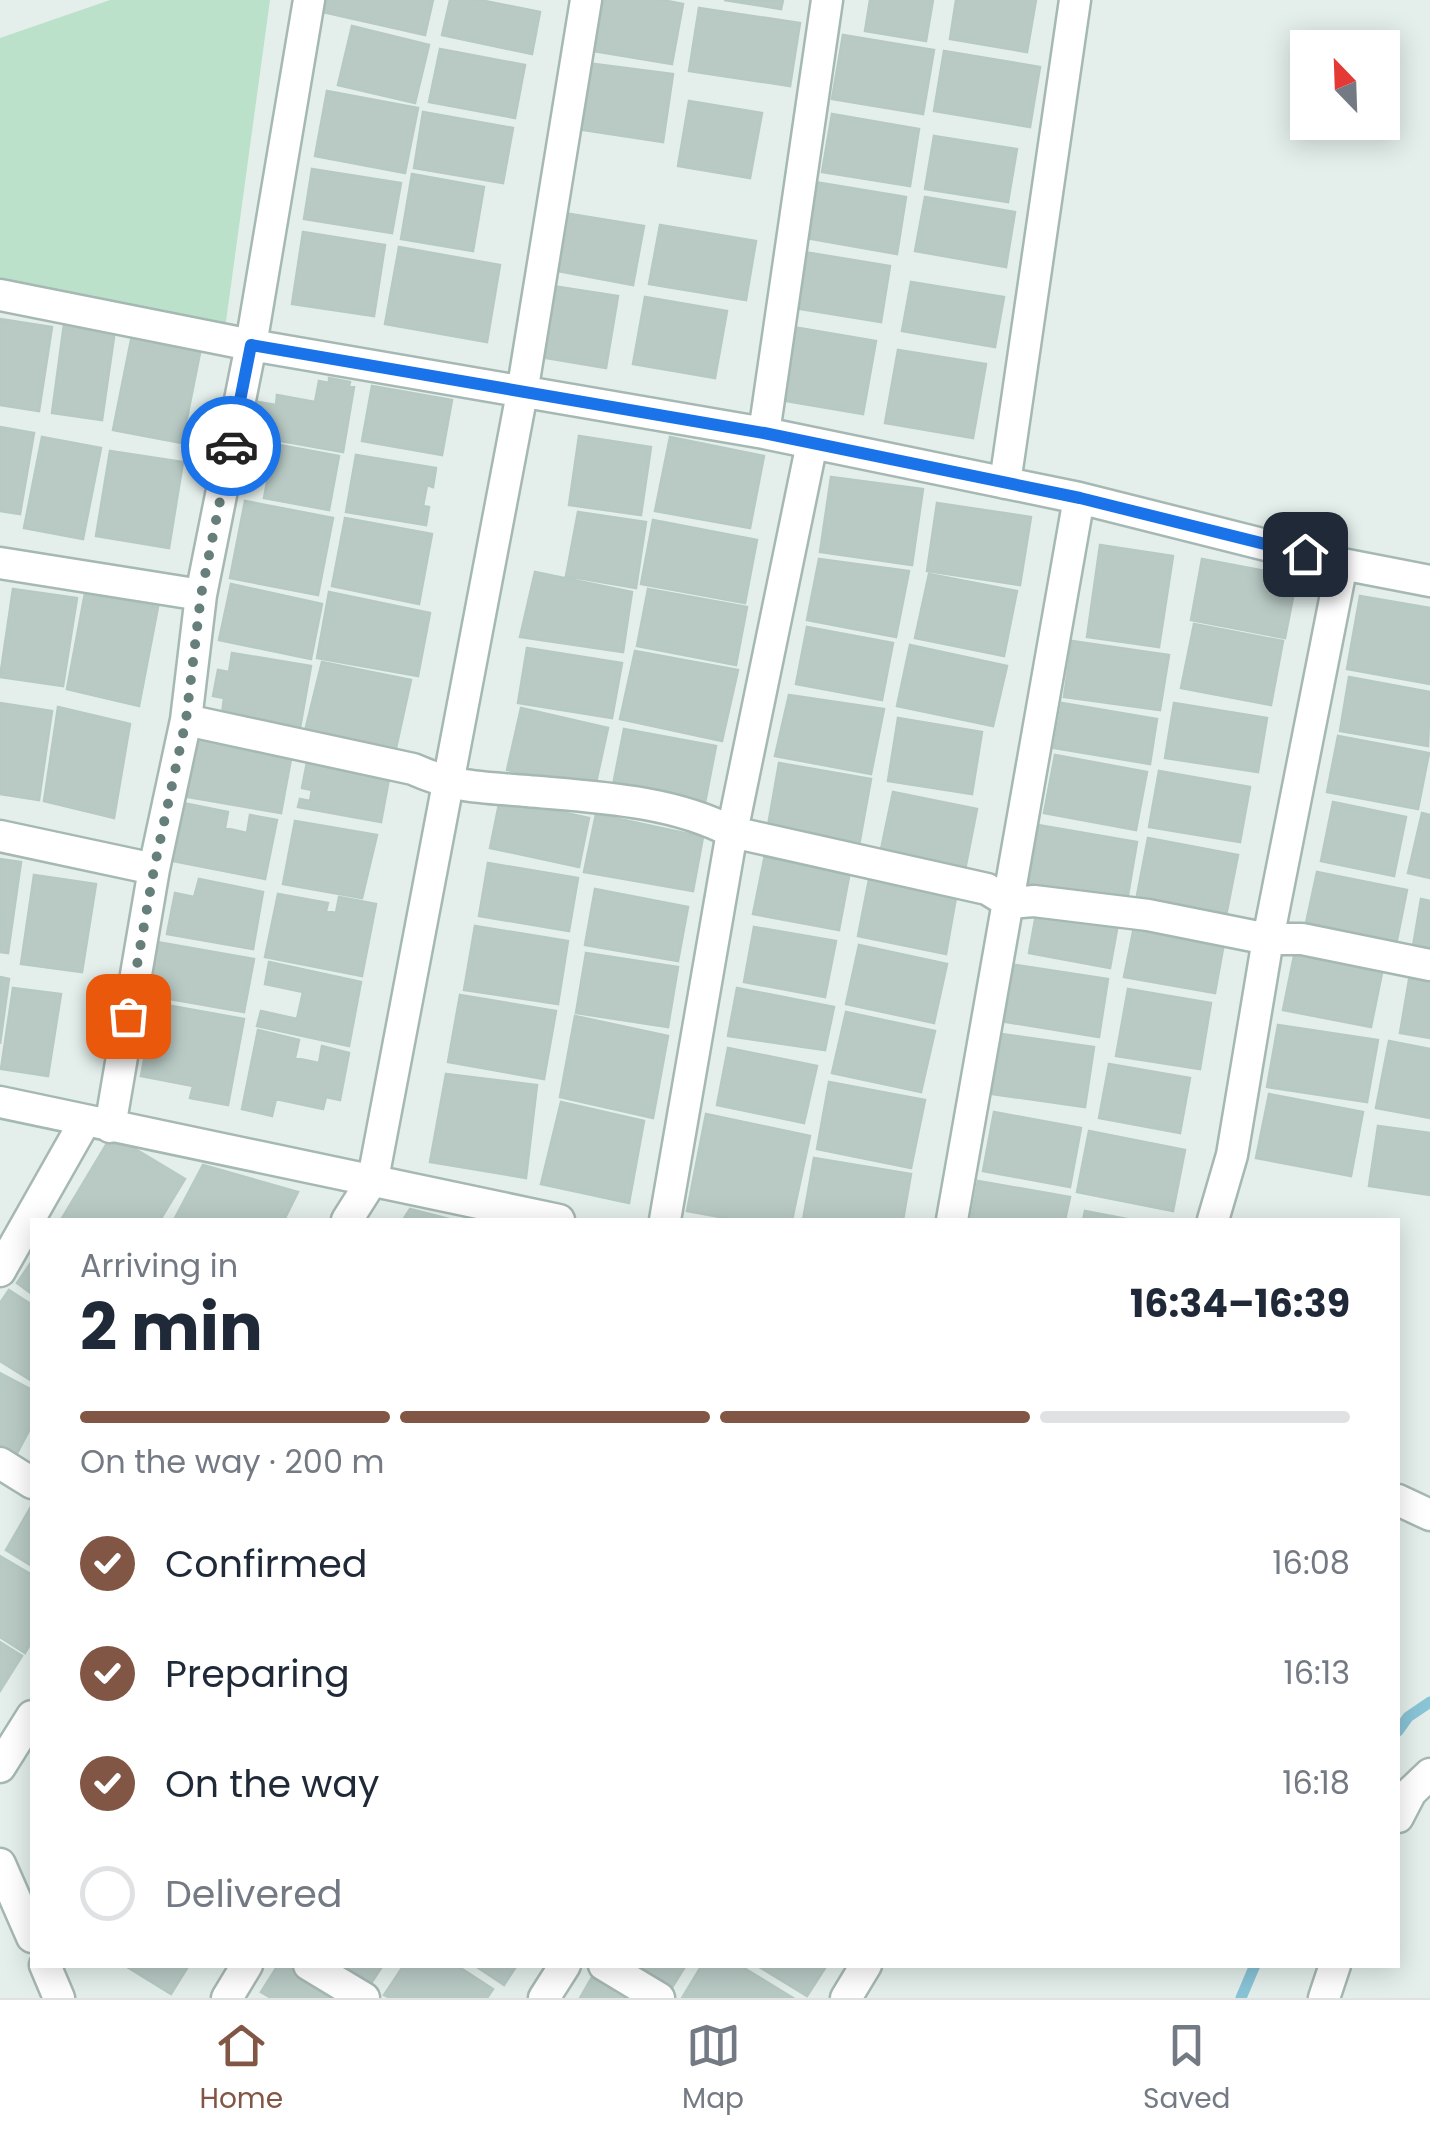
<!DOCTYPE html>
<meta charset="utf-8">
<style>
body{margin:0;font-family:Poppins,sans-serif;background:#f6f6f7;color:#1f2937;height:100vh;display:flex;flex-direction:column;font-size:38px;white-space:nowrap}
*{box-sizing:border-box;margin:0}
p{font-size:32px;color:#747a83}
.icon{flex:none;width:55px;height:55px;fill:none;stroke:currentColor;stroke-width:2;stroke-linecap:round;stroke-linejoin:round}
.map{position:relative;flex:1;overflow:hidden}
.panel{position:absolute;left:30px;top:1218px;width:1370px;height:750px;display:flex;flex-direction:column;background:#fff;border-radius:0px;box-shadow:0 5px 25px #0003}
.panel>*{flex:none}
.needle{width:65px;rotate:337deg}
.buttons{position:absolute;left:1290px;top:30px;display:grid;gap:20px}
.buttons a{display:grid;place-items:center;width:110px;height:110px;border-radius:0px;background:#fff;box-shadow:0 5px 25px #0003;font-size:50px}
.pin{position:absolute;display:grid;place-items:center;width:85px;height:85px;color:#fff;margin:-42px;border-radius:20px;box-shadow:0 5px 15px #0006}
.courier{position:absolute;display:grid;place-items:center;width:100px;height:100px;margin:-50px;border:8px solid #1a73e8;border-radius:50%;background:#fff;color:#222;box-shadow:0 2px 12px #0007}
.head em{font-style:normal;font-weight:700}
.head div{display:flex;flex-direction:column-reverse}
.head{display:flex;align-items:center;justify-content:space-between;height:170px;padding:0 50px}
h1{font-size:65px;font-weight:700;line-height:75px}
.bar{display:grid;grid-template-columns:repeat(4,1fr);gap:15px 10px;align-content:center;height:120px;padding:0 50px}
.bar i{height:12px;border-radius:8px;background:#e0e1e3}
.bar .on{background:#825645}
.bar p{grid-column:span 4}
ol{padding:0 50px;list-style:none}
li{display:flex;align-items:center;gap:30px;height:110px}
li p{margin-inline-start:auto}
li .icon{padding:10px;border-radius:50%;background:#825645;color:#fff;stroke-width:4}
li:last-child{color:#747a83}
li i{width:55px;height:55px;border:5px solid #e0e1e3;border-radius:50%}
.dock{display:flex;justify-content:space-around;align-items:center;height:140px;border-top:2px solid #e0e1e3;background:#fff;font-size:28px;color:#747a83}
.dock a{display:grid;justify-items:center;gap:5px}
.dock .on{color:#825645}
.map>svg:first-child{display:block}
.green{fill:#bce1ca}
.lines{fill:none;stroke-linecap:round;stroke-linejoin:round}
.stream{stroke:#89c4d7;stroke-width:11}
.building{fill:#b9cac5;stroke:#b6c9c3;stroke-width:2.5}
.minor-casing{stroke:#a6b8b3;stroke-width:35}
.minor{stroke:#fff;stroke-width:30}
.done{stroke:#667f7a;stroke-width:10;stroke-dasharray:0 18}
.route{stroke:#1a73e8;stroke-width:12}
</style>
<div class="map">
<svg width="1430" height="1998" viewBox="0 0 1430 1998">
<rect width="100%" height="100%" fill="#e4efeb"/>
<path class="green" d="M110,0H270L225,329L0,279V38Z"/>
<g class="lines">
<path class="stream" d="M1398,1731L1408,1717L1430,1702
M1241,1998L1255,1965"/>
</g>
<path class="building" d="M326,0H433L425,35L323,12Z
M450,0H480L540,12L532,54L442,35Z
M596,0H662L683,4L672,64L587,50Z
M724,0H783L781,9Z
M870,0H933L926,41L865,31Z
M956,0H1036L1027,52L950,39Z
M699,8L800,23L790,86L689,71Z
M352,26L429,45L415,103L338,85Z
M843,35L934,50L923,114L832,99Z
M440,49L525,65L515,118L429,102Z
M944,51L1040,67L1030,127L934,111Z
M579,62L673,74L663,142L570,128Z
M327,91L418,108L405,173L315,156Z
M689,101L762,113L750,178L678,166Z
M423,112L513,128L503,183L414,168Z
M832,114L919,129L910,186L822,172Z
M934,136L1017,149L1008,202L925,189Z
M312,169L401,183L392,233L304,219Z
M412,174L484,187L473,251L401,239Z
M815,182L906,197L897,254L806,238Z
M925,197L1015,212L1006,267L915,251Z
M558,212L644,226L633,285L547,269Z
M660,225L756,241L746,300L649,284Z
M303,232L385,245L374,316L292,304Z
M399,247L500,265L487,342L385,324Z
M798,251L890,266L881,322L788,307Z
M911,282L1004,297L995,347L902,331Z
M546,285L618,296L606,368L534,356Z
M645,297L727,311L715,378L633,364Z
M0,319L52,327L39,411L0,405Z
M64,324L115,330L102,420L52,413Z
M787,326L876,341L863,414L774,399Z
M133,330L202,343L182,443L113,430Z
M898,350L986,364L973,438L885,423Z
M329,378L350,382L349,386L354,387L343,452L252,436L258,402L276,405L277,395L315,402L319,381L329,383Z
M372,386L452,400L442,455L362,441Z
M0,427L34,433L20,514L0,511Z
M579,436L651,447L641,515L569,505Z
M42,437L101,448L83,539L24,528Z
M670,437L764,456L750,528L655,511Z
M252,440L339,456L329,510L264,498L268,477L246,473Z
M110,451L183,462L169,548L96,536Z
M356,455L436,468L433,487L427,485L423,506L429,507L426,525L346,512Z
M831,477L923,489L912,565L820,552Z
M245,501L333,518L318,595L230,578Z
M937,503L1031,517L1020,585L927,571Z
M578,512L646,522L636,588L566,576Z
M345,518L432,534L419,604L332,586Z
M653,520L757,540L745,603L641,584Z
M1100,545L1173,556L1159,647L1087,637Z
M819,559L909,571L896,637L807,620Z
M1202,559L1297,577L1285,638L1191,620Z
M535,572L632,592L623,652L520,637Z
M929,574L1017,591L1004,656L915,638Z
M231,584L322,604L311,659L219,640Z
M13,589L77,598L63,686L0,677Z
M648,589L747,607L736,665L637,646Z
M329,592L430,613L418,676L317,658Z
M85,593L158,607L139,706L67,689Z
M1360,596L1430,608V684L1347,669Z
M1194,624L1283,641L1271,705L1181,688Z
M807,627L893,643L882,700L796,684Z
M1072,641L1169,655L1160,710L1064,697Z
M910,645L1007,666L993,726L897,706Z
M527,648L622,663L612,718L518,703Z
M635,651L738,670L722,741L620,719Z
M232,653L311,666L300,728L222,714L224,698L213,696L218,670L229,672Z
M322,662L411,680L393,762L303,739Z
M1349,677L1430,692L1428,746L1340,731Z
M789,695L884,709L871,774L775,756Z
M0,703L52,711L39,800L0,794Z
M1062,703L1157,719L1150,764L1054,748Z
M1174,703L1267,718L1258,772L1165,758Z
M58,707L130,724L114,818L44,801Z
M521,708L608,728L595,787L507,770Z
M898,718L982,732L972,794L888,781Z
M196,726L293,748L281,813L182,796Z
M624,729L716,746L705,803L613,785Z
M1338,736L1429,753L1418,809L1327,792Z
M309,752L391,768L381,822L298,807L300,799L310,801L312,790L302,788Z
M1055,755L1147,772L1136,830L1044,813Z
M779,763L871,779L858,851L766,837Z
M1159,771L1250,787L1240,842L1149,827Z
M893,792L977,809L964,875L879,859Z
M500,799L589,818L579,867L490,848Z
M1333,802L1406,817L1394,876L1321,861Z
M183,803L228,812L225,828L247,833L250,815L277,820L265,879L173,861Z
M1422,813L1430,815V878L1408,873Z
M596,814L703,837L693,891L584,872Z
M295,821L377,835L362,898L283,884Z
M1038,825L1137,842L1126,907L1027,890Z
M1148,838L1238,855L1225,921L1135,906Z
M766,850L851,866L839,930L753,914Z
M0,859L21,862L8,953L0,952Z
M488,863L578,878L569,931L479,916Z
M871,869L957,892L946,954L858,936Z
M1317,872L1407,890L1394,955L1303,937Z
M34,875L96,884L82,972L21,964Z
M199,879L263,892L253,949L167,934L175,893L194,897Z
M595,889L688,907L678,961L585,945Z
M278,894L328,903L326,911L336,913L339,897L376,904L362,976L265,957Z
M1421,899L1430,901V961L1411,958Z
M1037,909L1118,924L1110,968L1029,953Z
M475,926L568,941L558,1004L464,990Z
M754,927L836,941L825,997L744,982Z
M1134,927L1224,943L1215,993L1124,977Z
M157,942L254,959L244,1012L147,995Z
M859,945L947,964L934,1023L846,1004Z
M1295,951L1383,968L1371,1027L1283,1010Z
M586,953L678,967L668,1027L576,1013Z
M269,962L361,982L349,1046L257,1026L261,1011L297,1019L303,992L265,984Z
M1009,964L1108,979L1099,1037L1000,1021Z
M1410,974L1430,977V1038L1400,1033Z
M0,977L9,979L0,1044Z
M13,988L61,994L48,1076L1,1069Z
M737,988L834,1007L825,1050L728,1036Z
M1128,989L1211,1003L1200,1069L1116,1056Z
M460,995L556,1011L544,1079L448,1062Z
M155,1003L244,1019L228,1105L190,1098L193,1086L141,1076Z
M846,1012L935,1031L921,1092L832,1073Z
M575,1016L668,1036L653,1118L560,1097Z
M1278,1025L1378,1040L1367,1102L1267,1087Z
M258,1030L299,1040L295,1058L319,1063L322,1046L349,1053L340,1100L326,1097L323,1109L276,1099L272,1116L242,1109Z
M994,1033L1094,1047L1085,1107L985,1093Z
M1389,1041L1430,1049V1118L1376,1108Z
M728,1048L817,1066L804,1123L717,1105Z
M1109,1064L1190,1078L1180,1133L1099,1118Z
M446,1074L537,1085L526,1178L430,1162Z
M829,1082L925,1100L911,1168L817,1149Z
M1269,1094L1363,1112L1351,1176L1256,1158Z
M561,1102L644,1121L629,1203L541,1184Z
M994,1112L1081,1128L1070,1187L983,1171Z
M706,1114L810,1136L792,1220H736L687,1211Z
M1378,1126L1430,1133V1195L1369,1186Z
M1089,1131L1185,1150L1173,1211L1077,1192Z
M112,1135L185,1179L160,1220H61Z
M814,1158L911,1174L903,1220H803Z
M203,1165L298,1192L284,1220H174Z
M978,1181L1070,1197L1065,1220H971Z
M410,1209L453,1220H403Z
M1085,1211L1132,1220H1083Z
M32,1261V1294L17,1283Z
M9,1290L32,1305V1381L0,1361V1303Z
M0,1373L32,1390V1425L14,1459L0,1451Z
M32,1505V1566L6,1550Z
M0,1556L32,1575V1641L25,1653L0,1637Z
M0,1642L22,1656L0,1691Z
M124,1965H189L171,1994Z
M278,1965H292L346,1998H271L261,1992Z
M331,1965H383L368,1988Z
M404,1965H456L493,1989L487,1998H390L384,1995Z
M474,1965H517L504,1985Z
M623,1965H686L668,1994Z
M702,1965H739L793,1998H682Z
M756,1965H827L807,1996Z
M595,1972L641,1998H580Z"/>
<g class="lines">
<g class="minor-casing">
<path id="minor" d="M0,295L251,345L764,433L1079,498L1342,564L1430,581
M764,433L827,0
M1005,483L1075,0
M0,563L201,595
M186,720L413,769C455,788 482,787 527,791C594,797 672,800 732,832L987,889L1010,903L1034,901L1148,915L1268,939H1302L1430,965
M0,836L154,869
M0,1102L559,1220
M110,1127L154,869L186,720L201,595L251,345L309,0
M347,1220L373,1179L522,393L586,0
M665,1220L732,832L812,443
M952,1220L1079,498
M1213,1220L1232,1155L1268,939L1342,564
M0,1271L85,1121
M0,1463L32,1483
M1398,1500L1430,1515
M0,1767L32,1716
M1398,1817L1411,1792L1430,1774
M0,1864L32,1937
M45,1965L59,1998
M309,1965L364,1998
M604,1965L659,1998
M227,1998L247,1965
M544,1998L565,1965
M846,1998L866,1965
M1324,1998L1335,1965"/>
</g>
<use href="#minor" class="minor"/>
</g>
<g class="lines">
<path class="done" d="M128,1016L154,869L186,720L201,595L231,446"/>
<path class="route" d="M231,446L251,345L764,433L1080,498L1305,554"/>
</g>
</svg>
<div class="buttons">
<a><svg class="needle" viewBox="-14 -14 28 28"><path d="M0-13l5 13h-10z" fill="#e53935"/><path d="M0 13l5-13h-10z" fill="#747a83"/></svg></a>
</div>
<div class="pin" style="left:128px;top:1016px;background:#ea580c"><svg class="icon" aria-label="bag" viewBox="0 0 24 24"><path d="M5 8h14l-1 12H6zM9 8a3 3 0 0 1 6 0"/></svg></div>
<div class="pin" style="left:1305px;top:554px;background:#1f2937"><svg class="icon" aria-label="home" viewBox="0 0 24 24"><path d="M3 11l9-7 9 7M6 9v11h12V9"/></svg></div>
<div class="courier" style="left:231px;top:446px"><svg class="icon" aria-label="car" viewBox="0 0 24 24"><path d="M5 17H2v-5l4-1 3-4h7l3 4 3 1v5h-3M9 17h6M6 11h13"/><circle cx="7" cy="17" r="2"/><circle cx="17" cy="17" r="2"/></svg></div>
<section class="panel">
<div class="head"><div><h1>2 min</h1><p>Arriving in</p></div><em>16:34–16:39</em></div>
<div class="bar"><i class="on"></i><i class="on"></i><i class="on"></i><i></i><p>On the way · 200 m</p></div>
<ol>
<li><svg class="icon" aria-label="check" viewBox="0 0 24 24"><path d="M5 12l5 5 9-10"/></svg>Confirmed<p>16:08</p></li>
<li><svg class="icon" aria-label="check" viewBox="0 0 24 24"><path d="M5 12l5 5 9-10"/></svg>Preparing<p>16:13</p></li>
<li><svg class="icon" aria-label="check" viewBox="0 0 24 24"><path d="M5 12l5 5 9-10"/></svg>On the way<p>16:18</p></li>
<li><i></i>Delivered</li>
</ol>
</section>
</div>
<nav class="dock">
<a class="on"><svg class="icon" aria-label="home" viewBox="0 0 24 24"><path d="M3 11l9-7 9 7M6 9v11h12V9"/></svg>Home</a>
<a><svg class="icon" aria-label="map" viewBox="0 0 24 24"><path d="M3 6l6-2 6 2 6-2v14l-6 2-6-2-6 2zM9 4v14M15 6v14"/></svg>Map</a>
<a><svg class="icon" aria-label="saved" viewBox="0 0 24 24"><path d="M7 4h10v16l-5-4-5 4z"/></svg>Saved</a>
</nav>
